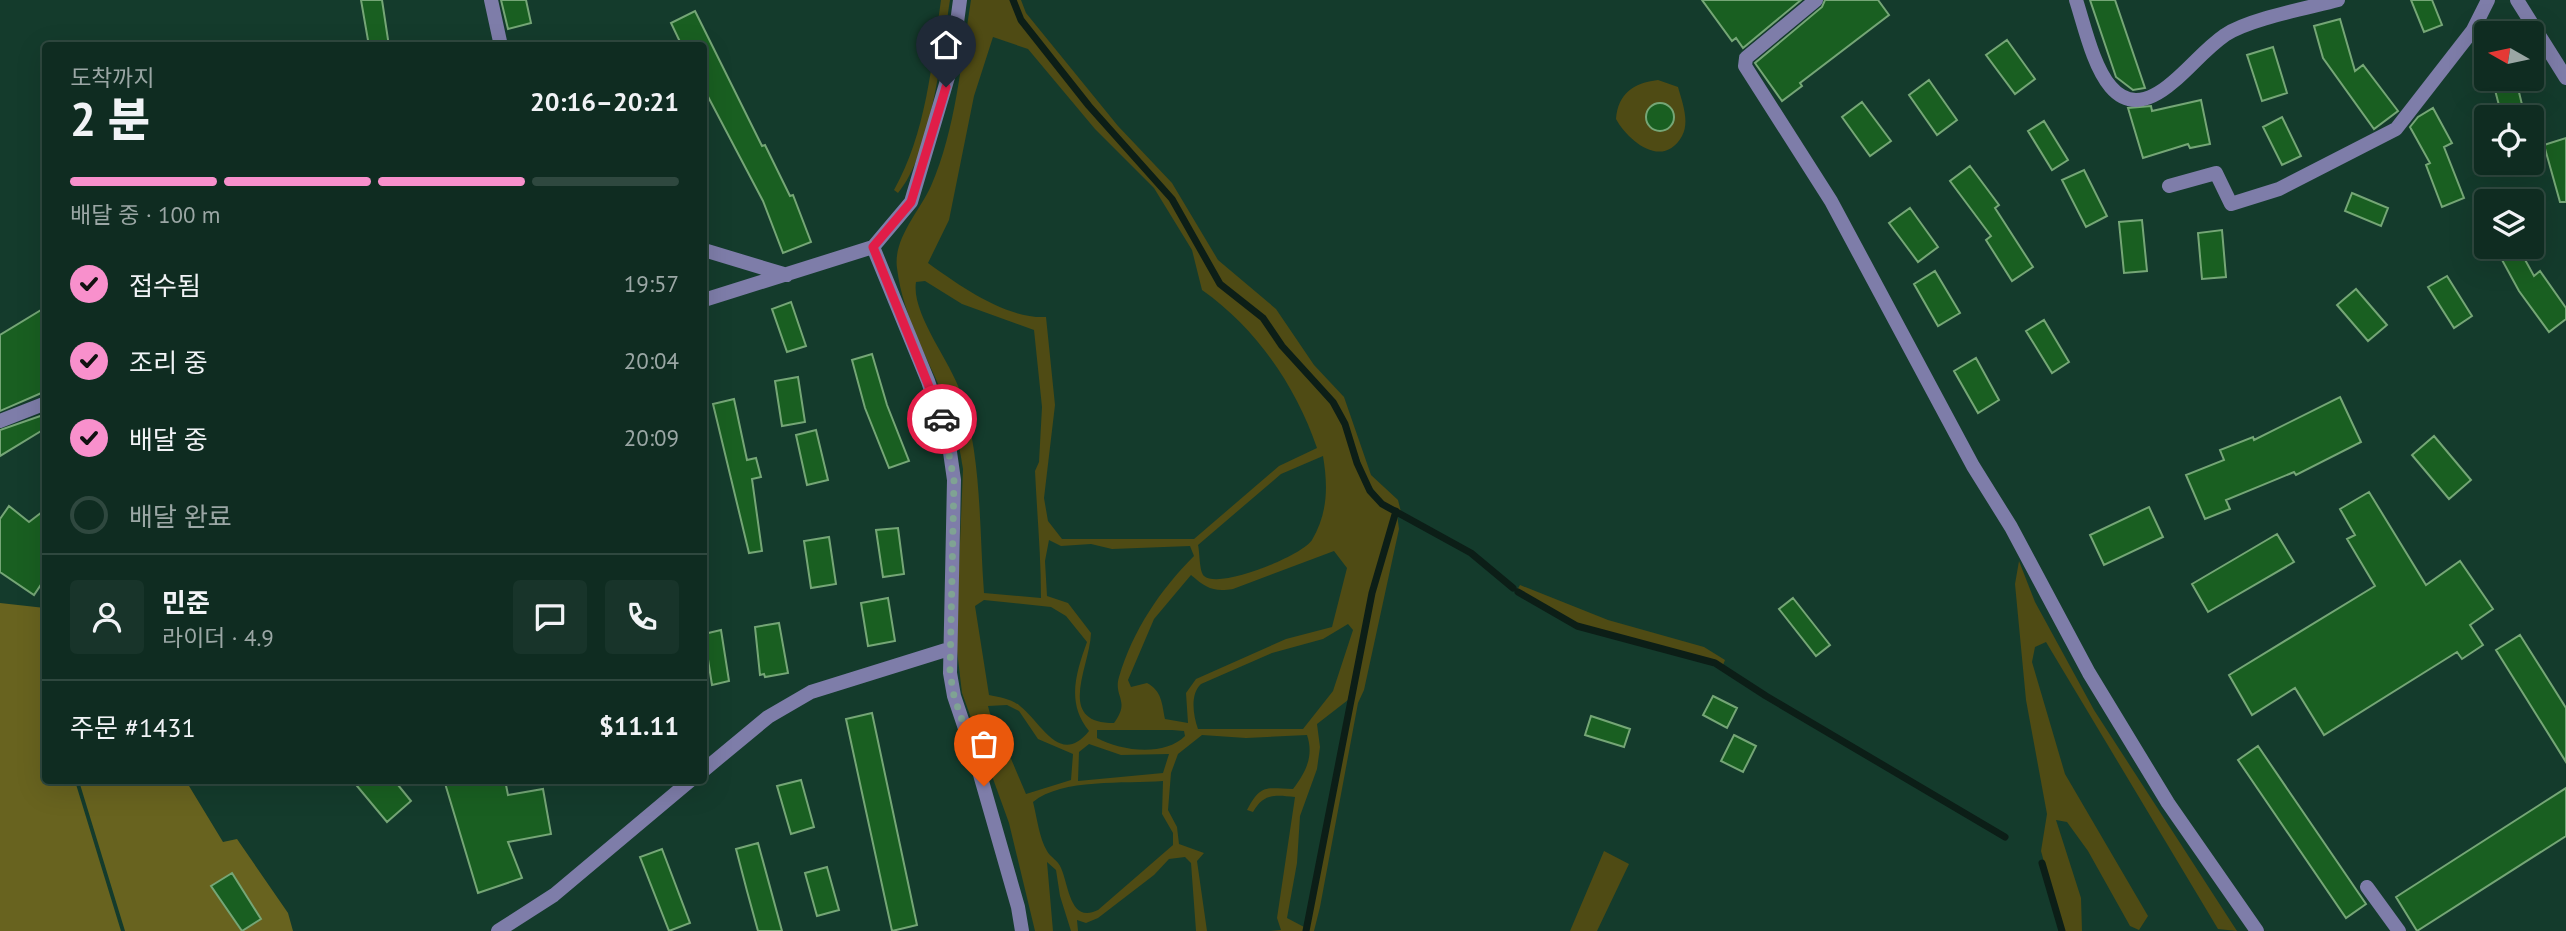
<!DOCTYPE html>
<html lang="ko">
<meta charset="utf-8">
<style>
body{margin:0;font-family:"PT Sans","Noto Sans KR",sans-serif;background:#18342a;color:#f1f3f6;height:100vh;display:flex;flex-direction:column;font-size:26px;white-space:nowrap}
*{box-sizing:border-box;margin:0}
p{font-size:23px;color:#9ba7a5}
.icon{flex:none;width:38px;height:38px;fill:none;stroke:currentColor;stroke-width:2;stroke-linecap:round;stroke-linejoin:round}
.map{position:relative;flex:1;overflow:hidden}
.side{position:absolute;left:42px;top:42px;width:665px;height:742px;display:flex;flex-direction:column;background:#0f2c21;border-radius:7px;box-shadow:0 7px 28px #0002,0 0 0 2px #2f483f}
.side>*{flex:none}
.needle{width:46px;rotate:279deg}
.controls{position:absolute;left:2474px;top:21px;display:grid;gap:14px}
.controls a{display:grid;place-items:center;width:70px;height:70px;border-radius:7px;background:#0f2c21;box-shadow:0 7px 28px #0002,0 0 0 2px #2f483f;font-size:35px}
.pin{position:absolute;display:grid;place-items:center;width:60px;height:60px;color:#fff;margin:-72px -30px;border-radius:50% 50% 50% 0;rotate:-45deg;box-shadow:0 0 7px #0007}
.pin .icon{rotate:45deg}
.courier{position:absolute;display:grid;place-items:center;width:70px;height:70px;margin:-35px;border:5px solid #e11d48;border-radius:50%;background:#fff;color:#222;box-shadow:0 2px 9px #0007}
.summary em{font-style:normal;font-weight:800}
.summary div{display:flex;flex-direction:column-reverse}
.summary{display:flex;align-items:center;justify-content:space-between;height:119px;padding:0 28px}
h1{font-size:46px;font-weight:800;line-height:52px}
.bar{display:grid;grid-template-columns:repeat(4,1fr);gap:10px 7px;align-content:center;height:84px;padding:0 28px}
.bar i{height:9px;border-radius:5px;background:#2f483f}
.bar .active{background:#f890cc}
.bar p{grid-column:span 4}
.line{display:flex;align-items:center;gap:18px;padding:0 28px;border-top:2px solid #2f483f}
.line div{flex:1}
.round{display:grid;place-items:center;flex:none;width:74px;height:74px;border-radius:7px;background:#18342a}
ol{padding:0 28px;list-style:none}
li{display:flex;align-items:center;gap:21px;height:77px}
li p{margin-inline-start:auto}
li .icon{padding:7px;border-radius:50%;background:#f890cc;color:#111;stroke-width:4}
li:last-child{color:#9ba7a5}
li i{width:38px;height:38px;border:4px solid #2f483f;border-radius:50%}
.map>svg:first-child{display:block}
.green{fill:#4f4b14;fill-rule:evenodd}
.forest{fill:#68631f}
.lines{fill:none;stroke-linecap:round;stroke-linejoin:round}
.stream{stroke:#0c1e17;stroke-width:7}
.building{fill:#195f21;stroke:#75a676;stroke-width:2}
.street{stroke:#7e7da9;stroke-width:14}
.done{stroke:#7fa393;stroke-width:7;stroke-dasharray:0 12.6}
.route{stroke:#e11d48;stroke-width:9}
</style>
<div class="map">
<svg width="2566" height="931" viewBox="0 0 2566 931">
<rect width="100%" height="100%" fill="#143b2c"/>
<path class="green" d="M941,0H950C942,50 931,155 898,193L894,190C926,134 932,63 941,0Z
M971,0H1011L1019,20L1088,107L1171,200L1218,285L1262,319L1281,347L1338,413L1363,483L1381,505L1394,512L1370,592L1348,700L1317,724L1320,747L1317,769L1300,816L1297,863L1287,918L1306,928L1305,931H1270L1281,930L1277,918L1295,797C1275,795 1264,793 1253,812L1247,810C1261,784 1265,788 1293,789C1306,772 1314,756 1307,735L1246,738L1202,735L1178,754L1171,773L1168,810L1177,827L1179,844L1204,853L1197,861L1207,931H1196L1191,863L1185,857L1169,859L1154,875L1098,918L1086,923L1077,920L1078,931H1071L1060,896L1056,870L1047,862L1053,931H1035L1009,823L962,693L956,642L963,469C960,450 956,430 950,412C932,365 903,319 897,268C893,239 919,212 931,186C956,129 961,62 971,0ZM993,37L1028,49L1095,129L1154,188L1192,250L1202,290C1256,328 1296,386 1317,448L1279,466L1194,539H1062L1048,521L1044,498L1055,405L1046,317C1006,319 960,286 928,263L949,220L974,96ZM925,281L962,304L1034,330L1042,407L1039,462L1035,471C1037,514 1041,555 1041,598L984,593C979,526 982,455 960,391C950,361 911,313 916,282ZM1323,456C1328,486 1328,513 1312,540C1303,555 1220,590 1204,576C1199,571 1200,553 1198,545L1281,474ZM1049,540L1061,546L1091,544L1112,549L1190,546L1194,556C1160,590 1133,630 1119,677C1113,697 1131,700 1114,723C1055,723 1090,667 1091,633L1068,603L1047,596L1045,561ZM1334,551L1347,568L1332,627L1286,639L1196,679L1186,693L1188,723L1165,719C1162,704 1162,691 1147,683L1131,687L1128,680L1154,619L1191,575C1206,588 1213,592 1233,589ZM984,600L1051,607L1066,616L1087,642C1076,673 1066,703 1089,731C1060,767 1042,723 1020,706C1012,699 999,697 989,695L975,606ZM1348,624L1353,630L1333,691L1303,729H1198C1193,715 1190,694 1201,684L1272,653L1323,639ZM1007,705L1019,711L1038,739L1073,754L1071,780L1026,794L1009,754L997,741L988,706ZM1097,730H1172L1184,731L1185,736C1164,757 1121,751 1097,738ZM1089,744L1121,755L1169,754L1163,773L1078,781L1079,752ZM1163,781L1162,814L1173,833V845L1098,910C1070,924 1069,886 1061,868C1058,860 1051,858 1047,851C1039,838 1037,817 1033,802C1062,778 1125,784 1163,781Z
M1015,0H1021L1026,13L1118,126L1172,183L1218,260L1276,309L1314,365L1344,397L1371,475L1398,500L1401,512L1383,502L1367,481L1346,423L1334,401L1283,345L1264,317L1221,282L1174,198L1091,105L1022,18Z
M1658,80L1678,87C1682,102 1690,121 1682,136C1663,170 1628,141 1616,119C1618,94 1633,83 1658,80Z
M1397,514L1399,529L1364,690L1358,703L1320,907L1314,931H1308L1373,593Z
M2019,561L2035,602L2094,710L2237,931L2218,929L2046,642L2035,647L2032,662L2065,774L2148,916L2139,930L2130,926L2088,851L2067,822L2056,820L2081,898L2082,931H2063L2041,851L2047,814L2026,700L2015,584Z
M1520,585L1608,620L1704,647L1725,660L1723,665L1577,624L1517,590Z
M1604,851L1629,864L1597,931H1570Z"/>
<path class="forest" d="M0,603L45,608L46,780L75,781L121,931H0Z
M79,781H186L223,842L237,839L288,913L293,931H125Z"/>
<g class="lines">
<path class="stream" d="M1013,0L1021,20L1089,106L1172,199L1220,284L1263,318L1282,346L1333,402L1345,424L1357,463L1370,491L1382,504L1471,553L1513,588
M1518,592L1577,626L1715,663L1766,696L2005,837
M2042,863L2062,931
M1306,931L1372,593L1396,511"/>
</g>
<path class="building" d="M361,0H382L389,46H369Z
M501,0H526L531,23L508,29Z
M1702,0H1801L1743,48L1736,38L1732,41Z
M1825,0H1878L1889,15L1800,83L1802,86L1782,101L1755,63L1822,7Z
M2090,0H2115L2145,88L2133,90L2116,77Z
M2411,0H2432L2442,25L2424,32Z
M695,11L762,146L765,145L790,196L793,195L811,242L783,253L763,201L704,89V46H682L671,23Z
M2340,19L2355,71L2363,65L2398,111L2374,129L2323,58L2314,26Z
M2007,40L2035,79L2015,94L1986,55Z
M2273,47L2287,93L2262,101L2247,55Z
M1929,80L1957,120L1937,135L1909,95Z
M2517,84L2525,117H2502L2495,90Z
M2201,100L2210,144L2190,148L2188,144L2143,158L2128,108L2151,106L2152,111Z
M1862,102L1891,141L1870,156L1842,117Z
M1646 117a14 14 0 1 1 28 0a14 14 0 1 1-28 0Z
M2433,108L2452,143L2444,147L2464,198L2442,207L2426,165L2430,163L2410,127L2418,117Z
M2282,117L2301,156L2282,165L2263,127Z
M2044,121L2068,160L2052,170L2028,131Z
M2566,138V202H2560L2544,145Z
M1970,166L1999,205L1995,208L2033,267L2012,281L1986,240L1991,236L1950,181Z
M2084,170L2107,216L2086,227L2062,180Z
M2352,193L2388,208L2381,226L2345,211Z
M1910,208L1938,247L1918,262L1889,223Z
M2142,220L2147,271L2124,273L2119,222Z
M2222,230L2226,277L2202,279L2198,233Z
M2495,247H2518L2534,276L2540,271L2566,308V319L2549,332L2519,291Z
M1935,271L1960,313L1938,326L1914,284Z
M2447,276L2472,316L2454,328L2428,287Z
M2356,289L2387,325L2368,341L2337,305Z
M791,302L806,346L787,352L772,309Z
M46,307V391L0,411V335Z
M2044,320L2069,362L2052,373L2026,331Z
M872,354L887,405L909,461L889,468L865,408L852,360Z
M1976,358L1999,400L1978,413L1954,371Z
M798,377L805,422L782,426L775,381Z
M2340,397L2361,442L2296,475L2294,472L2226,500L2230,509L2205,519L2186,475L2224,460L2220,450L2253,437L2254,440Z
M734,399L747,460L756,458L761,477L752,479L762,551L749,553L713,404Z
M46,414V428L0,456V430Z
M816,430L828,480L807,485L796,435Z
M2434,436L2471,480L2449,499L2412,455Z
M2369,492L2426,585L2460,561L2493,609L2470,625L2483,645L2462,659L2457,652L2324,735L2295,688L2252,715L2229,675L2375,586L2347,539L2355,535L2340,509Z
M9,506L29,522L46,509V577L34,595L0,572V519Z
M2149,507L2163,537L2104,565L2090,535Z
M898,528L904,574L883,577L876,530Z
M2277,534L2294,562L2208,612L2192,584Z
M829,537L836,584L811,588L804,541Z
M888,598L895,641L868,646L861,603Z
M1793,598L1830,645L1816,656L1779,609Z
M779,623L788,673L765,677L764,674L760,675L755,627Z
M721,630L729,681L712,685L704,634Z
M2520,635L2566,708V762L2496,650Z
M1713,696L1737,708L1727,728L1703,715Z
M872,713L917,925L892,931L846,719Z
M1591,716L1630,729L1624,747L1585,735Z
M1734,735L1756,746L1743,772L1721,761Z
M2258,746L2366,904L2346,918L2238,760Z
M352,780H394L411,801L387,822Z
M444,780H505L508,795L543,789L551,834L508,842L522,878L478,893Z
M801,780L814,827L791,834L777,786Z
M2566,788V836L2417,931L2396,897Z
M758,843L782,931H758L747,891L736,849Z
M662,849L690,923L669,931L640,857Z
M827,867L839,910L817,916L805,873Z
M232,873L261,919L242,931L211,886Z"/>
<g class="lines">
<path class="street" d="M491,0L501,46
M1816,0L1746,58L1745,66L1831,201L1973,466L2011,527L2089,673L2168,803L2257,931
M2076,0C2091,46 2107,139 2173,82C2191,67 2205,49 2225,35C2249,19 2308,8 2338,0
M2517,0L2566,78
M2169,186L2216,173L2231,204L2279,189L2396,129L2473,30L2488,0
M873,247L928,381L949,445L954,480L950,673L954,696L977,764L1018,907L1022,931
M704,250L787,275
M704,300L873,247L911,202L951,67L960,0
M0,421L46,403
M704,770L768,717L811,692L949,649
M2367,887L2399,931
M498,931L554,895L691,780"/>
</g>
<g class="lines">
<path class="done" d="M942,419L954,480L950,673L954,696L984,786"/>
<path class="route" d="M942,419L873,247L911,202L946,87"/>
</g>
</svg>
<div class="controls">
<a><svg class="needle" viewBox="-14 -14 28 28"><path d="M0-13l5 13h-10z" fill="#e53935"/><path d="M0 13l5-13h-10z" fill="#9ba7a5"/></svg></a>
<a><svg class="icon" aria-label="locate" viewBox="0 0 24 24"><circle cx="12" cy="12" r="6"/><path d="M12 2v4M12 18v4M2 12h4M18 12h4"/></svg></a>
<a><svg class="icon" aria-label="layers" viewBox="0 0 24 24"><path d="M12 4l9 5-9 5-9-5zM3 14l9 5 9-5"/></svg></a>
</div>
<div class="pin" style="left:984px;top:786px;background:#ea580c"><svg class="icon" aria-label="bag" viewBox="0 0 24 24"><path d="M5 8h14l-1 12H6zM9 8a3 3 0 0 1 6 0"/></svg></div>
<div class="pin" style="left:946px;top:87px;background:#1f2937"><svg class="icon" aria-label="home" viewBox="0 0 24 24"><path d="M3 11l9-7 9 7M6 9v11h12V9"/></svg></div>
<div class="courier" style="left:942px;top:419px"><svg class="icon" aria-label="car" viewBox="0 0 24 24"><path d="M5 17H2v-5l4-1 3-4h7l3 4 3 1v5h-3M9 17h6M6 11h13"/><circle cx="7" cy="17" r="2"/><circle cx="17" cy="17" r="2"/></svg></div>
<section class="side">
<div class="summary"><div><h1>2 분</h1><p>도착까지</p></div><em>20:16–20:21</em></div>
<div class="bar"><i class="active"></i><i class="active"></i><i class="active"></i><i></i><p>배달 중 · 100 m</p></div>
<ol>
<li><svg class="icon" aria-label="check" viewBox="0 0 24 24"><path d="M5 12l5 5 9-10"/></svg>접수됨<p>19:57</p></li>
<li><svg class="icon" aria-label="check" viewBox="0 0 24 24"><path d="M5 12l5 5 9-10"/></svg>조리 중<p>20:04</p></li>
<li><svg class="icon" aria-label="check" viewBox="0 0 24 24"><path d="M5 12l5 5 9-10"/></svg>배달 중<p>20:09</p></li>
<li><i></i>배달 완료</li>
</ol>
<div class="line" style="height:126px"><a class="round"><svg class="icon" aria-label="person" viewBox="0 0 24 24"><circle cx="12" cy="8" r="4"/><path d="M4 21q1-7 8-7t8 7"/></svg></a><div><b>민준</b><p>라이더 · 4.9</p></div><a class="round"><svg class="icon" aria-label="chat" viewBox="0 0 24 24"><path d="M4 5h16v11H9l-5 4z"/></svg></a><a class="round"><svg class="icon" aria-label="phone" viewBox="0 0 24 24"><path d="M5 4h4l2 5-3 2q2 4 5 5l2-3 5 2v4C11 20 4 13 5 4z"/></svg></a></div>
<div class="line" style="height:91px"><div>주문 #1431</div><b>$11.11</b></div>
</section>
</div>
